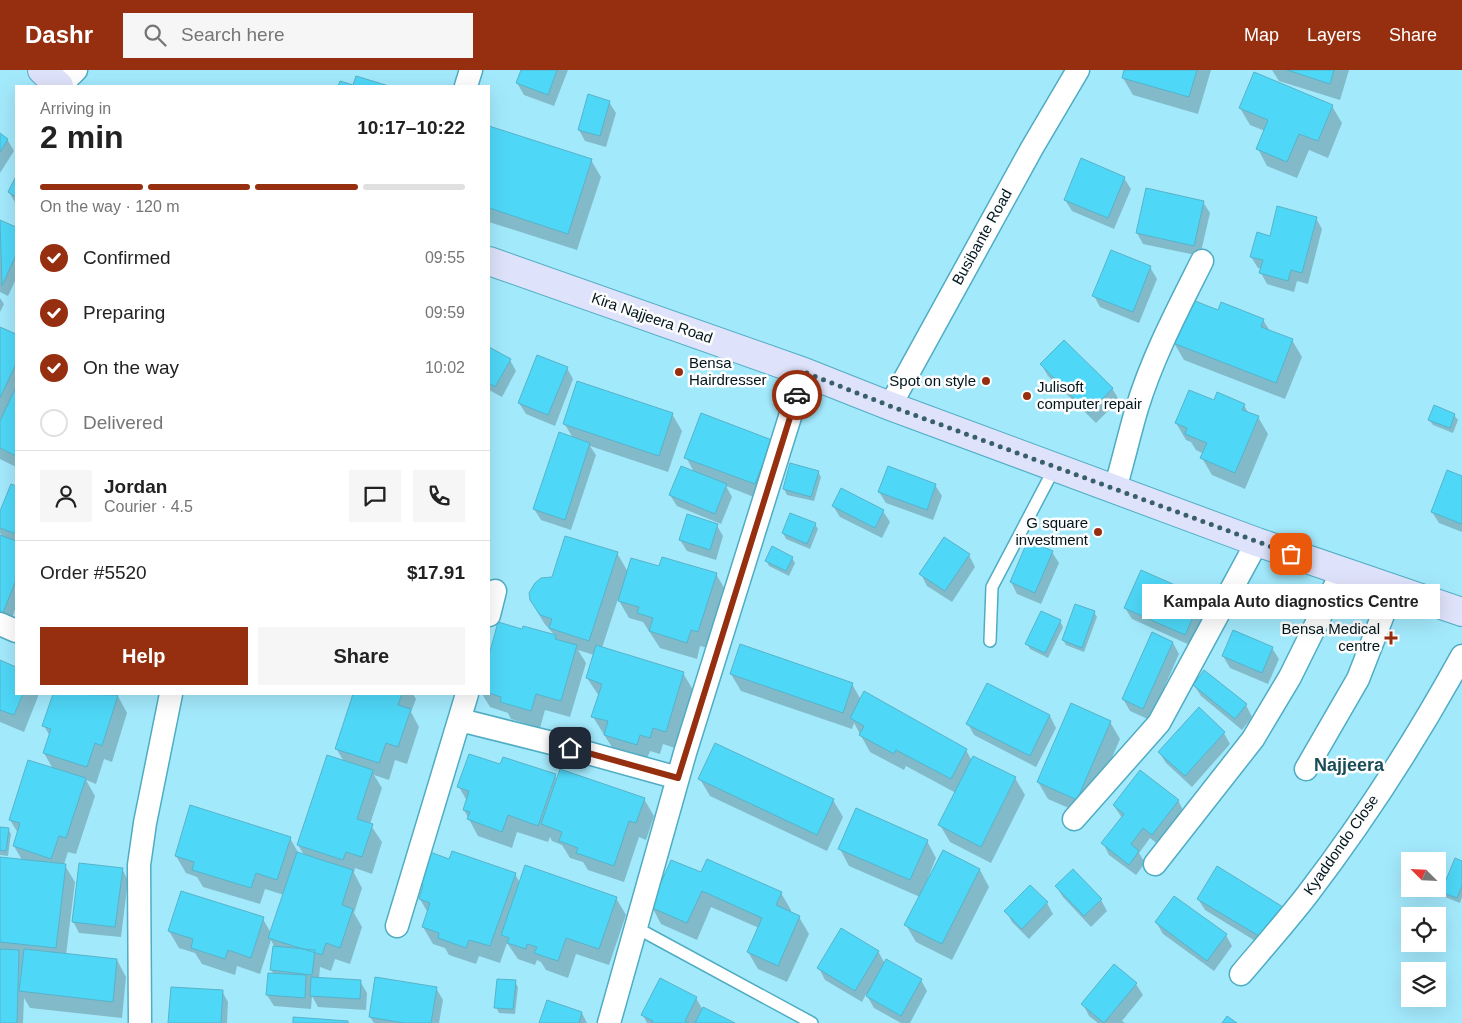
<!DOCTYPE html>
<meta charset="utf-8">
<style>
body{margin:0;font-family:Arial,sans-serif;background:#f6f6f6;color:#222;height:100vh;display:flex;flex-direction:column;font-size:19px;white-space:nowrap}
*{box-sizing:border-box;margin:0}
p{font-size:16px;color:#767676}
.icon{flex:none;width:28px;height:28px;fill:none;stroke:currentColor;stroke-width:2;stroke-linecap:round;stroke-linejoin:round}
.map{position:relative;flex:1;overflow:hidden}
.side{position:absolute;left:15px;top:15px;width:475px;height:610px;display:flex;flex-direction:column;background:#fff;border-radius:0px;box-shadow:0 5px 20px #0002}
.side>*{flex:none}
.needle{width:32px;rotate:294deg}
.tools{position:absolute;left:1401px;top:782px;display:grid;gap:10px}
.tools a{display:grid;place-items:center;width:45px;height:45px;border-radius:0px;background:#fff;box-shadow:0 5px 20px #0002;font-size:25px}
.pin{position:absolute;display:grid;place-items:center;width:42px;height:42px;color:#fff;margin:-21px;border-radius:10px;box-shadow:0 2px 8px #0006}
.courier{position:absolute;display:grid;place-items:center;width:50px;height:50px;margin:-25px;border:4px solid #962f0f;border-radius:50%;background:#fff;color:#222;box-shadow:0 1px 6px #0007}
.bubble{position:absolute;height:35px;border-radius:0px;background:#fff;box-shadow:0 5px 20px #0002;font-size:16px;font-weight:700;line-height:35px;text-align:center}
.head em{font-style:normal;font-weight:700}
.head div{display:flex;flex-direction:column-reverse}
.head{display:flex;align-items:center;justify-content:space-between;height:85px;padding:0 25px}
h1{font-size:32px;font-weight:700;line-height:38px}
.bar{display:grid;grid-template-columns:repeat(4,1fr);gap:8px 5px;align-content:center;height:60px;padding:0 25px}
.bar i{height:6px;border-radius:4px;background:#e0e0e0}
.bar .on{background:#962f0f}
.bar p{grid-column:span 4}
.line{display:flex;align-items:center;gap:12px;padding:0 25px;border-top:1px solid #e0e0e0}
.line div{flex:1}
.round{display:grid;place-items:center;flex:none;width:52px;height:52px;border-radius:0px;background:#f6f6f6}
ol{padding:0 25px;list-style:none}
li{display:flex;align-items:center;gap:15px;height:55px}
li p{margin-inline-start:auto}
li .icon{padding:5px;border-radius:50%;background:#962f0f;color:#fff;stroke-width:4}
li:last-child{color:#767676}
li i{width:28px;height:28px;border:2px solid #e0e0e0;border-radius:50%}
.cta{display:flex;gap:10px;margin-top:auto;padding:10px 25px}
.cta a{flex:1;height:58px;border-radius:0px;background:#962f0f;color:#fff;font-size:20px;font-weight:700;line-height:58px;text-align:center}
.cta a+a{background:#f6f6f6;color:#222}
header{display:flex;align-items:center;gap:30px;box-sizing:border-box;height:70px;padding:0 25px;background:#962f0f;color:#fff}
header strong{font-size:24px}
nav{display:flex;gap:28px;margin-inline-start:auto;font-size:18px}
.search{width:350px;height:45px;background:#f6f6f6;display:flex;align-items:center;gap:12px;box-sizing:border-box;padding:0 18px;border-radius:0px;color:#767676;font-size:19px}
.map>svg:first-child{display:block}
.shadow{fill:#0003}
.building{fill:#4ed7f7;stroke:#57b3ca}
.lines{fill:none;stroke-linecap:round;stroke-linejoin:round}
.service-casing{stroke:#4facc3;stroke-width:14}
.minor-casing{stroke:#4facc3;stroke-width:25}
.secondary-casing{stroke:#4facc3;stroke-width:30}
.service{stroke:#fff;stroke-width:11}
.minor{stroke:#fff;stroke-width:22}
.secondary{stroke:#dee2fa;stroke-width:28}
.done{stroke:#39606a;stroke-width:5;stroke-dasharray:0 9}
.route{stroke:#962f0f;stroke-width:6}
.poi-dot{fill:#962f0f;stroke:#fdfdfd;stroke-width:2}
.labels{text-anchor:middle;stroke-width:5;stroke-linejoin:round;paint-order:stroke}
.street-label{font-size:15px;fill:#00161c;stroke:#fdfdfd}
.poi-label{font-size:15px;fill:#00161c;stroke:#fdfdfd;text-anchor:end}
.quarter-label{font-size:18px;font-weight:bold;fill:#1a4c58;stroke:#fdfdfd}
</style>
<header>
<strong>Dashr</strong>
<div class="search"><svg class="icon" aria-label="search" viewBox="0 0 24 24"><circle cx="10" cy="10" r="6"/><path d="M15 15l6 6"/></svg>Search here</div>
<nav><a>Map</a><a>Layers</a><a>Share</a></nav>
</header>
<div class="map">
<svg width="1462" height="953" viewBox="0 0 1462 953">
<rect width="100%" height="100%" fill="#a3e9fc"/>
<path class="shadow" d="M522,0H568L554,36L524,25L517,13Z
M1125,0H1211L1198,44L1133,25L1123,8Z
M1272,0H1349L1340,30L1279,11Z
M609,32L616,43L606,77L585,71L579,60Z
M1332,36L1342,53L1328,88L1309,80L1297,108L1267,96L1258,79L1265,61L1250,55L1240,38Z
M489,57L591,90L601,107L577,180L489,152Z
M0,65L7,69L14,81L0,103Z
M16,108V134L9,122Z
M1124,108L1131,119L1114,159L1072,141L1065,130Z
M1203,132L1210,143L1200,186L1143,174L1137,163Z
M1316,148L1322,159L1308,214L1297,211L1294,222L1267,214L1261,203L1262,199L1258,198L1251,187L1270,167Z
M0,151L16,159V209L8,226L0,222Z
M1150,197L1157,209L1139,253L1100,237L1094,226Z
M0,228L4,234L0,242Z
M1219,242L1263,250L1270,261L1292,270L1302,287L1285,329L1184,290L1174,273Z
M0,258L16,266V397L0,389Z
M489,278L510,290L516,301L502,327L489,320Z
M1041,294L1112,318L1119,330L1096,353L1048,306Z
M567,298L573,309L555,356L526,344L519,333Z
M1215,332L1244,335L1249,344L1258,347L1268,364L1245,419L1212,405L1202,388L1204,384L1196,380L1191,372L1186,370L1176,353Z
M672,344L682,361L668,402L590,376L596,385L571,460L541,450L534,439L573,368L564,353Z
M1454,345L1458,350L1453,363L1433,355L1429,350Z
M771,371L764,431L726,416L732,427L721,454L677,436L670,425L694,402L686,387Z
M818,402L821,407L814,431L787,425L784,419Z
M1462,407V462L1439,453L1432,442Z
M12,415L16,417V537L10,554L0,550V466L3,467L0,463V445Z
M935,415L942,426L933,450L886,433L879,422Z
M833,436L883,441L890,452L882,468L840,447Z
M716,454L723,466L716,490L687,481L680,470Z
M815,454L818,459L810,479L786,469L783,463Z
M1052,482L1059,493L1041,534L1017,524L1011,512Z
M617,483L628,502L660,498L716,504L726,521L708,578L700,576L697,589L660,578L643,552L629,548L618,529L602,578L683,603L693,620L675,678L663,674L660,684L650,681L646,691L615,682L593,647L599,626L587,608L594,585L578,580L586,593L570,647L545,640L540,658L511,649L508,643L490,637L482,624H489V590L499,554L523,560L524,557L556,567L544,553L534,536L530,523L532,517L541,509H553Z
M969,485L975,497L952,532L927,516L921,504Z
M792,488L795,493L789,506L769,496L766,490Z
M1201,528L1208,540L1192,576L1132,549L1125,538Z
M1094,542L1097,547L1084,582L1066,575L1063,570Z
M1060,551L1063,557L1048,588L1030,579L1027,574Z
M1173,573L1179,584L1150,650L1130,641L1123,629Z
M1272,578L1279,589L1268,614L1230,598L1223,586Z
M0,592L16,599V624H39L24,662L0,652Z
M731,604L852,614L861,630L966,680L972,691L1015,708L1025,725L991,793L950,772L940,755L956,723L906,696L904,700L870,682L854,653L852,659L741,621Z
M988,615L1050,646L1056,658L1036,697L974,665L968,654Z
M1194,615L1246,635L1252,647L1242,660L1201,626Z
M54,624H111L118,626L127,643L112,692L104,689L96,714L86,710L95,726L76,784L68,782L64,794L75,812L66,885L117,890L126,907L122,948L30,938L24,928L23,953H0V788L22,790L14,776L18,763L10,750L53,699L44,683L50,666L44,656Z
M355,624H413L416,629L411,642L419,657L407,694L395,690L389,710L374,705L382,718L370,754L382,772L372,804L355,798L354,803L362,818L354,843L362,857L350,894L335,889L331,901L320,897L319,909L360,911L367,923L366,940L318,937L312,926L311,939L274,936L267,925L274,904L271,900L274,876L271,870L260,904L237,896L235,905L202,894L195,883L179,878L169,861L263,849L271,863L284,825L265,819L260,834L203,817L197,807L186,803L176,786L290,768L299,784L304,785L298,775L344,692L336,678Z
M1110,652L1120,669L1087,746L1048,729L1038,712Z
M1224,663L1230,674L1192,717L1166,693L1159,682Z
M501,696L555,705L557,709L644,729L654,746L646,770L639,767L624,812L588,800L583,792L570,788L562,775L552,771L550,767L548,772L517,762L512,778L478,766L464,740L467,731L459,717Z
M700,709L833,730L843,747L827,781L710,726Z
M1178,730L1184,742L1159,775L1150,768L1139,783L1145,793L1136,805L1109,785L1103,773L1122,748L1114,736Z
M0,758L8,759L11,764L8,786L0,785Z
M927,771L936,788L928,808L930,809L944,781L980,800L989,817L952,890L916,872L906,855L920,827L849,796L840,779Z
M450,790L515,804L520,813L616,828L626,845L609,895L576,884L568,908L546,900L541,892L537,890L535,895L518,889L507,873L500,893L479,886L476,894L449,885L445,878L433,874L423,857L428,843L420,829L424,818L421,813Z
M1462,792V827L1460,833L1445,827L1442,822Z
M1217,798L1270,880L1205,840L1198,829Z
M122,799L128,810L121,867L79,863L73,851Z
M702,804L781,823L791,840L790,843L799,847L809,864L787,912L758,899L748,882L759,858L711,837L697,870L661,854L652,837Z
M1056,816L1101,830L1107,841L1091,857L1063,827Z
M1047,833L1053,844L1029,869L1012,852L1006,841Z
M1156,852L1226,865L1232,876L1214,901L1163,864Z
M878,881L885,894L921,910L927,921L910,953H901L874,938L866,924L862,932L825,910L819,898Z
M515,912L518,917L515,944L499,943L496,937Z
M1136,914L1143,925L1122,951L1125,953H1098L1089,946L1083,934Z
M436,918L443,930L439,953H374L370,947Z
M222,921L228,932L227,953H170Z
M696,928L703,940L732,953H647L643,945Z
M582,943L587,953H541Z"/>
<path class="building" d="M521,0H557L548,25L516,13Z
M1124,0H1197L1189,27L1122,8Z
M1287,0H1334L1330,14Z
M1254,2L1333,35L1318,71L1299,64L1287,92L1256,79L1268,50L1239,38Z
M356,6L389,16H338L340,11L353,15Z
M588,24L610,31L600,66L578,60Z
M489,56L592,89L568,164L489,138Z
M0,63L8,69L0,82Z
M1081,88L1125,107L1108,148L1064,130Z
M16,106V127L8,122Z
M1146,118L1204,131L1194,176L1136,163Z
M1277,136L1317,147L1302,203L1291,200L1288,211L1259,203L1263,190L1250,187L1257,162L1270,166Z
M0,150L16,157V185L2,216Z
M1111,180L1151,196L1133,242L1092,226Z
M1190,229L1218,240L1221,232L1264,249L1261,257L1293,269L1276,313L1173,273Z
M0,257L16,264V294L0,328Z
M1064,270L1113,318L1089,343L1040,294Z
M489,277L511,289L495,317L489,313Z
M537,285L568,297L548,345L518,333Z
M577,311L673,343L659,386L563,354Z
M16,317V386L0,378V351Z
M1189,320L1214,330L1217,322L1245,334L1242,340L1259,346L1235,403L1200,388L1207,373L1185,364L1187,358L1175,353Z
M1434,335L1455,344L1450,358L1428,350Z
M701,343L772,370L755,414L684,388Z
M559,362L590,373L565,450L533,439Z
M790,393L819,401L811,427L783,419Z
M681,396L727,414L715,444L669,425Z
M888,396L936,414L927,440L878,422Z
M1447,400L1462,406V454L1431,442Z
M11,414L16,416V464L0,458V441Z
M841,418L884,440L875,458L832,436Z
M790,443L816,453L807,474L782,463Z
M687,444L718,454L710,480L679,470Z
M0,465L16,471V510L3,543L0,542Z
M565,466L618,482L589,571L549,558L552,549L540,545L530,530L529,523L535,513L541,508L552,507Z
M944,467L970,484L945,521L919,504Z
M1028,470L1053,481L1035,523L1010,512Z
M772,476L793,487L786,501L765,491Z
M662,487L717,503L698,562L691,560L687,573L649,561L653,548L637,543L639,537L618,531L631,488L659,496Z
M1141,500L1202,527L1185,565L1124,538Z
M1075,534L1095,541L1082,578L1062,570Z
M1041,541L1061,550L1045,583L1025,574Z
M498,552L522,559L523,556L556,565L555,569L577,575L561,631L536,624L531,641L500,632L501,627L489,623V585Z
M1233,560L1273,577L1262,603L1222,586Z
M1152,562L1173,572L1143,639L1122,629Z
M740,574L853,613L843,643L730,604Z
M596,575L684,602L666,662L653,658L650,668L640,665L637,675L604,665L608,651L591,647L602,614L586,608Z
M0,590L16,597V624H23L14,645L0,640Z
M1204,600L1247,634L1235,649L1193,615Z
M987,613L1050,645L1030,686L966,654Z
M864,621L967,679L951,709L896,680L894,684L859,665L864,656L850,648Z
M53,624L118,625L102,676L95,673L87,697L43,683L51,659L42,656Z
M353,624H402L398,635L411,639L398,677L386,673L379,693L335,679Z
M1071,633L1111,651L1077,730L1037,712Z
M1199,637L1225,662L1185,706L1158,682Z
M715,673L834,729L817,765L698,709Z
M469,684L500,694L503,687L556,704L538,756L508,745L502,762L467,749L470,742L463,740L469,721L457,717Z
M327,685L373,700L357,749L373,754L362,787L346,782L343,790L297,775Z
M973,686L1016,707L981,777L938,755Z
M28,690L86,708L66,768L59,766L51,789L13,776L20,753L9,750Z
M560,699L645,728L636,753L629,751L614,796L576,783L578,778L559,771L562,762L541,754Z
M1140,700L1179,730L1152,765L1143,758L1131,774L1139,781L1129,795L1101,773L1124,744L1113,735Z
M190,735L291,767L277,810L256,803L251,818L192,800L194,792L175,786Z
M856,738L928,770L910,810L838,779Z
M0,757L9,758L6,781L0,780Z
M943,780L980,799L942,874L904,855Z
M452,781L516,803L490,876L469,870L466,878L438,868L439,863L422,857L430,833L419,829L423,815L420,813L430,782L449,789Z
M297,782L353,800L342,835L353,839L340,878L326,873L322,885L268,868Z
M0,787L66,794L56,878L0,872Z
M1455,788L1462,791V816L1457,828L1441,822Z
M707,789L782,822L776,835L800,846L778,896L747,882L762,848L702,821L687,853L650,837L671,790L701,802Z
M79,793L123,798L115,857L72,852Z
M525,795L617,827L599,879L566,868L558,891L534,883L537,877L527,874L526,879L507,873L509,868L501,865Z
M1217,796L1283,837L1264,869L1197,829Z
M1073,799L1102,829L1084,846L1055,816Z
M1030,815L1048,832L1022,859L1004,841Z
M181,821L264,847L251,888L228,880L225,889L191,878L193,869L168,861Z
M1174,826L1227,864L1207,891L1155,852Z
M841,858L879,881L855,921L817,898Z
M273,876L315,880L312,905L270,900Z
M0,879L19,880L17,953H0Z
M24,879L117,889L113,932L19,921Z
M886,889L922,909L901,946L866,926Z
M1114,894L1137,913L1104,953L1081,934Z
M268,903L306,905L305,928L266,925Z
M311,907L361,910L360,929L310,926Z
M375,907L437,917L431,953H404L369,947Z
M660,908L697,927L685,951L689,953H652L653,951L641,945Z
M497,909L516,910L513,939L494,938Z
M171,917L223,920L221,953H168Z
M547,930L582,942L579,953H539Z
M703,937L735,953H695Z
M1227,946L1237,953H1222Z
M293,947L348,951V953H293Z"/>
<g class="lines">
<g class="service-casing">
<path id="service" d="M990,571L992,517L1055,397
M635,857L812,953"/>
</g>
<g class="minor-casing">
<path id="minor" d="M60,16L76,0
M466,16L471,0
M890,336L1032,78L1078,0
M1115,419C1123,392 1129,365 1137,338C1153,286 1178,239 1202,191
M489,545L495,521
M0,554L16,561
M460,650L552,673L678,708
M1306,699L1358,609L1393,519
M1074,749L1159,653L1257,472
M1155,794L1253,669L1290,607L1342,502
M397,856L467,624
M1241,904C1263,878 1286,852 1307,825C1362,753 1418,666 1462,586
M140,953L139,795L145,753L171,624
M609,953L685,683L804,302"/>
</g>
<g class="secondary-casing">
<path id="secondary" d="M42,0L59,16
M489,191L804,302L890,336L1257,472L1462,542"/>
</g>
<use href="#service" class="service"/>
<use href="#minor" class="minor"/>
<use href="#secondary" class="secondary"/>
</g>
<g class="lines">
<path class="done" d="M797,325L804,302L890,336L1291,484"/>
<path class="route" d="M570,678L678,708L797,325"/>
</g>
<g class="poi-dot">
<circle cx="679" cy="302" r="5"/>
<circle cx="986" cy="311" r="5"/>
<circle cx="1027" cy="326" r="5"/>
<circle cx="1098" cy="462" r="5"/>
<path d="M1388.5 560.5h5v5h5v5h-5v5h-5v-5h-5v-5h5z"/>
</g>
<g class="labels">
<g class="street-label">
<text transform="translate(982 167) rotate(-61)" y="5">Busibante Road</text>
<text transform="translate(652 248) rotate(19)" y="5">Kira Najjeera Road</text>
<text transform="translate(1341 775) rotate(-55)" y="5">Kyaddondo Close</text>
</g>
<g class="poi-label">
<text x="689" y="298" text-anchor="start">Bensa<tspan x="689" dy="17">Hairdresser</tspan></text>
<text x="976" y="316">Spot on style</text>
<text x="1037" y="322" text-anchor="start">Julisoft<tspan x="1037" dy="17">computer repair</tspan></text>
<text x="1088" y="458">G square<tspan x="1088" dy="17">investment</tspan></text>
<text x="1380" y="564">Bensa Medical<tspan x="1380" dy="17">centre</tspan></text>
</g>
<g class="quarter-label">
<text x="1349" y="701">Najjeera</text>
</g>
</g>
</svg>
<div class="tools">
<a><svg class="needle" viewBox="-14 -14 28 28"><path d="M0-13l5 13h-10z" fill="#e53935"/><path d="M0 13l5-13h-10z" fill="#767676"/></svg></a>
<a><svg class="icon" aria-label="locate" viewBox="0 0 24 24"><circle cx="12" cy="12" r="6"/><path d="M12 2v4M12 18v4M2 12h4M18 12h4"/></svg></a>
<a><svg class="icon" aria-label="layers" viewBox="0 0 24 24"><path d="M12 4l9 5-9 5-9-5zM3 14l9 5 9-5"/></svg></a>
</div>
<div class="pin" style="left:1291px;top:484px;background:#ea580c"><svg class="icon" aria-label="bag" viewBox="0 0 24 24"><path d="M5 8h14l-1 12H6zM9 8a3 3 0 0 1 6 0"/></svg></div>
<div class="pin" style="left:570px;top:678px;background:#1f2937"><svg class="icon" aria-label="home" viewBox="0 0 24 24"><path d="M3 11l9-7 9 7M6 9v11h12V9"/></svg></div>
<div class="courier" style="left:797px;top:325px"><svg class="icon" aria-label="car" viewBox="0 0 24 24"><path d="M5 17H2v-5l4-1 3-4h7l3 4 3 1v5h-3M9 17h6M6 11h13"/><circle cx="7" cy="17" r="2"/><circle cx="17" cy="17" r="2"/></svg></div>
<div class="bubble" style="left:1142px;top:514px;width:298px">Kampala Auto diagnostics Centre</div>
<section class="side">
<div class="head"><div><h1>2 min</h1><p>Arriving in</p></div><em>10:17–10:22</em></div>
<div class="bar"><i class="on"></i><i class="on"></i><i class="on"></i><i></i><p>On the way · 120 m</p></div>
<ol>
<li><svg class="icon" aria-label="check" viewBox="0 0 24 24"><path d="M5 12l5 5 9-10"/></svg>Confirmed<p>09:55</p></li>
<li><svg class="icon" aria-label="check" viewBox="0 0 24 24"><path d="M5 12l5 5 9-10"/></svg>Preparing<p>09:59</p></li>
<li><svg class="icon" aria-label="check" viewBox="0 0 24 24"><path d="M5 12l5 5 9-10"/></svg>On the way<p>10:02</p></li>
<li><i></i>Delivered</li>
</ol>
<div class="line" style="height:90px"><a class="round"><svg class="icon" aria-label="person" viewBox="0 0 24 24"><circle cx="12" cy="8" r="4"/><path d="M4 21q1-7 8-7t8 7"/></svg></a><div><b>Jordan</b><p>Courier · 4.5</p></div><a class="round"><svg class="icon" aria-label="chat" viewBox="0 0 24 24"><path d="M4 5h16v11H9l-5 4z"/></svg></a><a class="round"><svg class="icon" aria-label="phone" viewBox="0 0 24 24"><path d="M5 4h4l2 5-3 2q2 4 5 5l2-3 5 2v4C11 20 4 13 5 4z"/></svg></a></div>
<div class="line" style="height:65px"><div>Order #5520</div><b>$17.91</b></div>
<div class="cta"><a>Help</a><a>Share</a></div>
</section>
</div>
